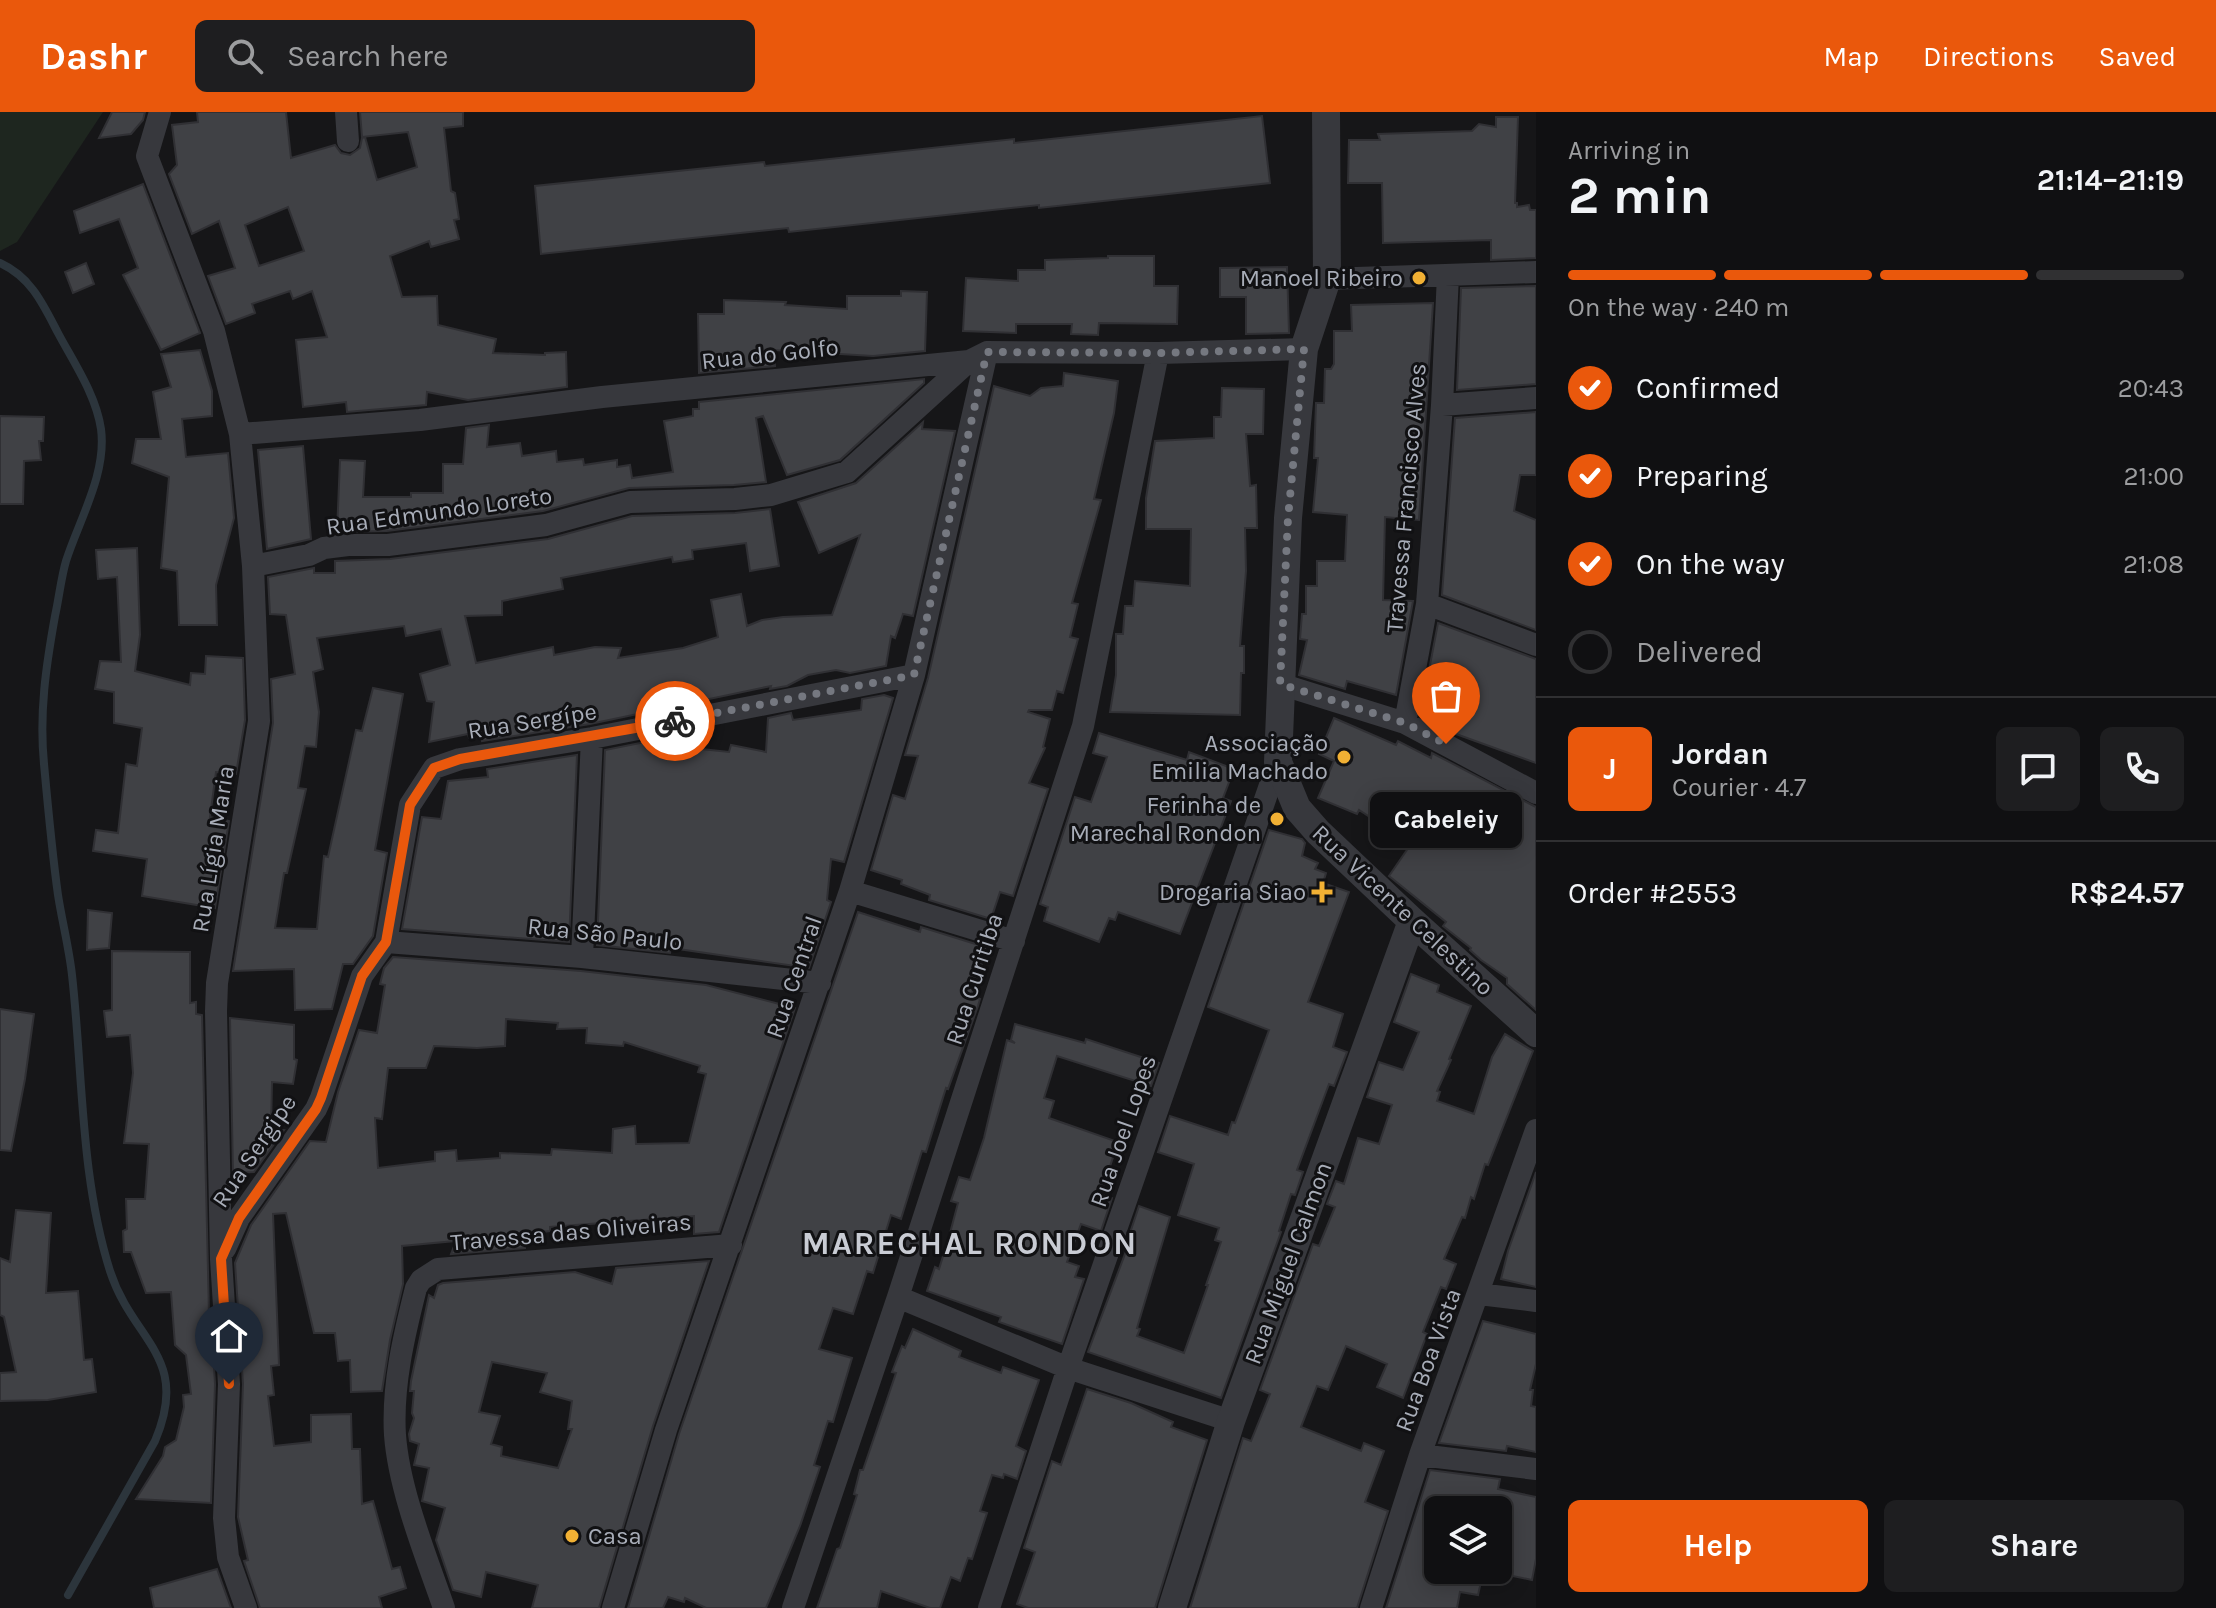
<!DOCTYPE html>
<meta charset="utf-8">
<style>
body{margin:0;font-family:Karla,sans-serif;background:#1e1e20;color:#f1f3f6;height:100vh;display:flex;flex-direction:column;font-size:30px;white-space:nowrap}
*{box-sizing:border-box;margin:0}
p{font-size:26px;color:#9c9d9f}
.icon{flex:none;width:44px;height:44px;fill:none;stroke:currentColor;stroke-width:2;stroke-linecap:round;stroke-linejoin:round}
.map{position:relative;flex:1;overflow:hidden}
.drawer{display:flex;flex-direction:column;background:#101012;width:680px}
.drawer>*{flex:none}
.controls{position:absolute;left:1424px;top:1384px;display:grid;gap:16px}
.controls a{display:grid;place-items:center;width:88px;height:88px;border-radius:12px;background:#101012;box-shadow:0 4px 20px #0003,0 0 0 2px #303032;font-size:40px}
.pin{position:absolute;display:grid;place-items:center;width:68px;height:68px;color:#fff;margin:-82px -34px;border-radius:50% 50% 50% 0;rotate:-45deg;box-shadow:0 0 8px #0007}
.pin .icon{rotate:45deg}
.courier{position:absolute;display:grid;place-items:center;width:80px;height:80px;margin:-40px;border:6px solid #ea580c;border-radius:50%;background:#fff;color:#222;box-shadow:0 2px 10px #0007}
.bubble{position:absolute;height:56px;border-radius:12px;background:#101012;box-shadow:0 4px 20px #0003,0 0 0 2px #303032;font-size:26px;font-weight:700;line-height:56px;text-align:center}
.head em{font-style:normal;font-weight:700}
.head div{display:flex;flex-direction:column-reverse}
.head{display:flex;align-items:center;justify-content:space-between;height:136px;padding:0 32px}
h1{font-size:52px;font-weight:700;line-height:60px}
.bar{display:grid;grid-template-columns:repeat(4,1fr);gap:12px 8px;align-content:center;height:96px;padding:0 32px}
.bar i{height:10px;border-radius:6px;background:#303032}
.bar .selected{background:#ea580c}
.bar p{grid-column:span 4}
.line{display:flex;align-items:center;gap:20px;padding:0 32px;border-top:2px solid #303032}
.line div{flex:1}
.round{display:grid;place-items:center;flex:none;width:84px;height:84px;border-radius:12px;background:#1e1e20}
ol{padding:0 32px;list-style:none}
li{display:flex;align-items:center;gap:24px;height:88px}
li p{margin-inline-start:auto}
li .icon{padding:8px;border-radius:50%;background:#ea580c;color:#fff;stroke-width:4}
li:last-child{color:#9c9d9f}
li i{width:44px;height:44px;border:4px solid #303032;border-radius:50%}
.primary-button{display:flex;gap:16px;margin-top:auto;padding:16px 32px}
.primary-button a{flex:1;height:92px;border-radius:12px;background:#ea580c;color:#fff;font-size:32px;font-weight:700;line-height:92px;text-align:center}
.primary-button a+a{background:#1e1e20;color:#f1f3f6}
header{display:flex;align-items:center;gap:48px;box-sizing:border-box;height:112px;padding:0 40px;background:#ea580c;color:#fff}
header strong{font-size:38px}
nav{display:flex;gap:44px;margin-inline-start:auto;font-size:28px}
.search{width:560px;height:72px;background:#1e1e20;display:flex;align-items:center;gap:20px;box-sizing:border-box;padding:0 28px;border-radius:12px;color:#9c9d9f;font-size:30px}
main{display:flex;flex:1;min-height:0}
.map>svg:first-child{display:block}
.green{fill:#1e261f}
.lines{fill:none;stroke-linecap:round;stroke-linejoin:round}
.stream{stroke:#2c353c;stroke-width:8}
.building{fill:#404145;stroke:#303034;stroke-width:2;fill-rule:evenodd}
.minor{stroke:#37383d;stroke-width:22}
.tertiary{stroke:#37383d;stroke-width:28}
.done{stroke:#757880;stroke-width:8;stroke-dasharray:0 14.4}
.route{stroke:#ea580c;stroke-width:10}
.poi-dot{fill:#f2b134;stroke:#111113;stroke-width:3}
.labels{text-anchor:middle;stroke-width:6;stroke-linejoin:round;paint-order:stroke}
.poi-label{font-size:24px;fill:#a8adb8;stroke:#111113;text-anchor:end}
.street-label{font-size:24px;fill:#a8adb8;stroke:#111113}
.district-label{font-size:32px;font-weight:bold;letter-spacing:2px;fill:#c9ccd4;stroke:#111113}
</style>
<header>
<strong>Dashr</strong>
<div class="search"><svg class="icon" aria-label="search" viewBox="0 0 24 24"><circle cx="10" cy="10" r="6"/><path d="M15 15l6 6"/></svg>Search here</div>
<nav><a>Map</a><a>Directions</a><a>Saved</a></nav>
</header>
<main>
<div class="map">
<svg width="1536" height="1496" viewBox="0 0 1536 1496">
<rect width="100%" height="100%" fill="#161618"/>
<path class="green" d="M0,0H103L17,130L0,139Z"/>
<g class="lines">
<path class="stream" d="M0,151C31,165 43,192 58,221C74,251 96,283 101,317C107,362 79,408 66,449C61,466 59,486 55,504C46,554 39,601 44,652C48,696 52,740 58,783C62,809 69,836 72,863C83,961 80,1064 110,1159C133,1230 191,1244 155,1329L68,1483"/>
</g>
<path class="building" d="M112,0H145L143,8L131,22L99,26Z
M197,0H286L291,46L335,33L341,41L350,43L360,36L362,26L365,25L377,68L417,55L408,20L362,25L360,0H463V14L444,16L451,79L455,81L459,107L454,108L459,127L431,135L429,129L390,144L402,185L437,184L438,213L496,227L493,241L545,243V241L566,240L567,275L468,288L427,280L426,293L347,300L346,290L303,295L296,228L327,225L312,179L293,187L290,179L252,192L255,201L226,212L208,164L235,156L219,109L192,122L169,62L177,53L172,13L198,10ZM288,95L304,139L259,154L245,113Z
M1262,4L1270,71L1039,96V93L789,120L788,116L541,142L535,74L764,50L765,54L1014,27V31Z
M1496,5H1518L1515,91H1517V95L1529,93L1530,98H1536V146L1491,148V128L1383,131L1382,71H1348L1349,28H1380L1378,22L1472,19L1479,12L1496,15Z
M143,72L200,221L161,238L123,163L138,156L119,107L80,121L74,99Z
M1108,144H1154V174H1178L1177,212L1099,211L1098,223L1071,222L1072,212H1016V221L963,219L966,166L1018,169V158H1045V148L1108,146Z
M86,151L94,172L73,181L65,160Z
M1287,155L1289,221L1246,222V185H1220V156Z
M1536,174V272L1457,278L1461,176Z
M901,179L927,180L925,239L873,244L774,238L775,254L699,261L698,202H724V188L786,190L785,193L847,197V184H901Z
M1433,191L1419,408L1385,405L1383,488L1413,489L1396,583L1347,569L1345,577L1299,563L1307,528L1300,527L1302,502H1306V474H1317V449H1345L1347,403L1313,400L1318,346H1314L1316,291H1324L1325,257H1331L1334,252V219H1352L1351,193Z
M200,238L212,279V304L182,307L186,345L228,341L234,406L216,473L217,513H179L177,459L161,456L169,365L132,351L136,327H161L153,280L171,275L161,242Z
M1064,261L1118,269L1114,301L1094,387L1101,388L1072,491L1078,492L1070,525L1078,527L1063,581L1057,579L1052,598H1029L1028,600L1050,607L1043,635L1045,636L1029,671L1048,677L1013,784L1000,780L991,807L929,788L930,783L901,772L902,768L871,758L893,683L905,687L918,644L905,643L928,566L994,274L1030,284L1041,276L1063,274Z
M924,267V271L840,348L787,363L763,304L756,306L766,370L734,373L629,376L543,399L387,419L337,420L340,348L365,349L363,385H411V381H443V352H463L466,316L489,313L487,335L520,331L522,344L556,339L557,350L583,347L584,353L617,348V355L630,353L632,366L673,360L664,309L693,304V297H699V290Z
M1222,276L1264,277L1263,322H1246L1250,374L1256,373L1257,416H1245L1246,459L1240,534H1244V561H1241L1240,603L1110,600L1116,563V522H1123L1125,494H1133L1135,469L1190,474L1191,417H1146V386L1155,329L1214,326V305H1221Z
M1536,300V363H1520L1514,399L1536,408V518L1442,483L1455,306Z
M0,304L44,305L43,329H39L41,348L24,349L23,392H0Z
M923,310L922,317L955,319L913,504L903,502L895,526L891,524L886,554L850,561L836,558L808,563L787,574L770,577L771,574L590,612L482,629L481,625L469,626L468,622L429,630L434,590L427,589L420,562L450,553L441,517L406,524L404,514L317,526L323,557L313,560L319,600L316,635L305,634L298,676L306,677L287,761H284L275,816L317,817L324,744L328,745L356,618L362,619L373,576L403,582L375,738L387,741L373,824L353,852H343L332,897L295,898L294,857L233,859L273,611L271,567L295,562L286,503L270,502L268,465L314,456V461H335V449L390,447L548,427L632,404L735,401L770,397L779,454L750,459L746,431L692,438L693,447L673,450L672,445L561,466L563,477L502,489V503L465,504L476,551L553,535L554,543L595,535L621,536L618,546L683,536L718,525L711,488L741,482L747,514L762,508L783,505L832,503L860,423L819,441L798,390L856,371Z
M303,334L311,427L267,437L258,338Z
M137,436L140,523L135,559L190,573L191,561L205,562L206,544L243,546L245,608L236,662L216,660L210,705L229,709L215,796L142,784L147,747L93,739L96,718L118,721L126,652L137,654L142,616L114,611V580L95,577L100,549L121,550L117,465L98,467L96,438Z
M1438,511L1536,547V651L1456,622L1439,613L1443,598L1422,595Z
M884,583L893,586L844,750L831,747L827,788L831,790L809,856L671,836L670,841L597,833L605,638L690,621L692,636L729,640L731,633L766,640L768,606L791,601L793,608L861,598L862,587Z
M1334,606L1396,633L1398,629L1431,646L1432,641L1536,695V898L1507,872V866L1481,848L1470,838L1471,836L1443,814L1446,810L1389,764L1411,732L1359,698L1357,702L1318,686L1334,649L1319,642Z
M1099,621L1187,648L1189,640L1234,657L1223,686L1231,689L1180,822L1118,800L1115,808L1109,806L1099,830L1044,809L1048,795L1040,792L1075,685L1091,690L1107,645L1093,641Z
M577,643L569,830L402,817L422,705L441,707L448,669L488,665L487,657Z
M1269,718L1302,727L1305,731L1302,744L1318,751L1315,757L1326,761L1323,771L1349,780L1308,890L1343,902L1333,935L1347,940L1334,974L1329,972L1297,1058L1303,1060L1295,1083L1291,1082L1279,1119L1281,1120L1221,1286L1088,1240L1128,1134L1126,1133L1139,1094L1170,1105L1137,1216L1140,1217L1137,1224L1184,1241L1208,1173H1206L1221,1130L1215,1128L1219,1116L1178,1103L1194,1052L1158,1040L1170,1004L1228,1023L1232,1010L1235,1011L1269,918L1208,895Z
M88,798L112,801L109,836L87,838Z
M858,800L920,820L921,815L982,834L985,837L982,852L971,884L980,887L978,894L948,977L946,976L926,1040L922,1039L901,1107L891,1103L873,1161L867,1159L853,1202L833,1196L819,1237L852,1246L833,1310L828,1309L814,1353L820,1355L800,1414L766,1496H706L685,1486L684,1490L668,1485L663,1496H628L679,1322Z
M112,839L190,840V891L196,890V902L202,903L210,1245L213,1237L215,1272L211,1391L136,1387L163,1344L165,1335L176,1328L184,1295L183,1283L191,1282L186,1243L175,1233L171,1180L146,1181L131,1140H124L123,1119L127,1117L126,1087H145L149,1032L124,1031L133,961L130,923L107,925L104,899L112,898Z
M393,845L581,859L706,873L795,896L719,1120L694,1122V1104L550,1115V1119L524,1122L525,1136L451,1142L456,1129L402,1134L403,1172L390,1228L382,1279L351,1280L350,1248L338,1249L335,1221H314L286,1101L273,1102L279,1253L271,1254L274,1283L268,1284L274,1334L311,1330V1303L351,1302L352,1337H360L362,1392L373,1389L392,1457L400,1455L406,1476L379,1485L382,1496H260L244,1449L248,1448L238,1405L243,1272L235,1151L251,1113L310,1029L326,1030L338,980L359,918L377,921L385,873L380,872L384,856ZM506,907L558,911L557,917L587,916L586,931L623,934L624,930L700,954L698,960L706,962L689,1031L636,1032L635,1014L613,1017L612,1041L552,1037L551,1043L500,1041V1046L457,1049L456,1038L435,1040V1049L378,1056L375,1006L382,1007L388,956H426L434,934L477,936L505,934Z
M1411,862L1439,873L1437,880L1471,894L1449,947L1451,948L1437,979L1440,980L1437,989L1474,1002L1492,945L1505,922L1533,939L1488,1053L1485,1052L1474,1087L1471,1085L1465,1106L1462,1105L1444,1147L1456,1152L1446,1177L1441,1175L1423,1220L1427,1222L1403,1286L1377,1275L1387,1252L1346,1234L1328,1278L1317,1274L1301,1315L1361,1339L1364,1331L1384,1339L1365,1390L1388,1399L1357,1496H1190L1243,1326L1251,1329L1270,1282L1260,1278L1313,1132L1319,1134L1335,1095L1327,1092L1336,1069L1344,1072L1358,1026L1379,1032L1392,993L1367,985L1379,950L1403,958L1419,920L1394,910Z
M0,897L34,902L25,967L11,1039L0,1038Z
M230,906L294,913V947L297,948L293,972L272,970L271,1017L284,1018L254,1060L233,1061Z
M1015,912L1085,931L1086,927L1159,951L1151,974L1057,944L1044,986L1054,989L1049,1006L1118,1030L1101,1082L1112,1086L1101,1119L1081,1112L1067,1150L1079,1154L1075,1165L1084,1167L1062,1232L999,1210L1001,1205L927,1179L935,1155L939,1157L949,1125L958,1091L951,1089L959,1065L970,1068L984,1026L1007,928L1015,931L1011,928Z
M1536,1060V1175L1501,1167L1508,1139Z
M16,1098L51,1101L46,1181L78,1179L84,1248L92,1247L96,1280L48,1288L0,1289V1261L16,1260L4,1205L0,1203V1146L10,1150Z
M709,1149L653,1314L599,1496H532L538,1473L486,1460L481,1485L453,1478L436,1428L445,1396L422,1389L429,1356L414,1353L419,1332L410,1329L409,1322L414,1306L412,1301L414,1279H410L411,1269L429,1183L434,1186L438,1173L443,1171L575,1160L612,1172L616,1156ZM492,1250L547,1261L540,1280L572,1289L568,1317H572L558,1356L501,1344L502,1335L491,1332L500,1304L479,1300Z
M1483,1209L1536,1222V1252L1530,1278H1533L1531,1294L1536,1295V1340L1507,1334L1506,1339L1439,1331Z
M913,1217L961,1239L959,1245L1001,1261L1003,1255L1039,1268L1016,1334L1026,1339L1017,1367L1004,1362L1003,1366L992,1363L980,1399L987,1401L972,1447L968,1446L960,1469L951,1465L940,1496H930L881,1479L877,1496H817L837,1437L840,1436L857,1383L854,1382L860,1358H863L896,1261L892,1260L902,1234L905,1236Z
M1087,1277L1131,1291L1173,1310L1171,1315L1207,1328L1155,1496H1028L1017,1492L1035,1440L1024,1436L1052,1349L1061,1353Z
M1430,1358L1500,1367L1498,1377L1536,1385V1447L1532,1468L1498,1461V1398H1438V1458H1469L1483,1461L1478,1483L1460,1480L1457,1496H1386Z
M217,1457L231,1496H154L150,1476Z"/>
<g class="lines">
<path class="minor" d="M160,0L147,44L214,219L240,322L253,454L259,609L217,871L216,899L221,1147L229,1272L224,1406L228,1445L246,1496
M346,0L348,29
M1327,167L1536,160
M1442,293L1536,286
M240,322L420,308L602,285L969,249L987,240L1158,241L1304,237
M253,454L309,443L324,436L348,433H388L546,413L630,390L735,387L771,383L847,360L969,249
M1427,492L1536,533
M1280,572L1405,611L1536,681
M1405,611L1427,492L1442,293L1448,163
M850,779L1014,829
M386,830L582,845L820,871
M582,845L592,626
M225,1137L239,1106L316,997L321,986L362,864L386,830L410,693L434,656L460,647L592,626L914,563
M1479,1182L1536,1189
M898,1185L1068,1256L1231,1309
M1420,1343L1536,1357
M444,1496C426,1444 399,1378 395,1323C392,1274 404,1223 416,1176L421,1168L438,1157L731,1133
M613,1496L666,1318L850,779L914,563L987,240
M793,1496L898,1185L1083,614L1158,241
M989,1496L1068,1256L1278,650
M1371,1496L1420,1343L1536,1018"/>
<path class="tertiary" d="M1326,0L1327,167L1304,237L1288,406L1278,650L1297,696L1318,720L1412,809L1536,921
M1172,1496L1231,1309L1412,809"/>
</g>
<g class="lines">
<path class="done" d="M675,609L914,563L987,240L1158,241L1304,237L1288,406L1280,572L1405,611L1446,632"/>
<path class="route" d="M229,1272L221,1147L239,1106L316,997L321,986L362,864L386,830L410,693L434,656L460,647L675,609"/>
</g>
<g class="poi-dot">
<circle cx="1419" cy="166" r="8"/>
<circle cx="1344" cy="645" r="8"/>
<circle cx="1277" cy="707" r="8"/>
<path d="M1318 768h8v8h8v8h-8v8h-8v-8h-8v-8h8z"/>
<circle cx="572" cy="1424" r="8"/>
</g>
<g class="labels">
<g class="poi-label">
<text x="1403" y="174">Manoel Ribeiro</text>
<text x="1328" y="639">Associação<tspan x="1328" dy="28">Emilia Machado</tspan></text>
<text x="1261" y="701">Ferinha de<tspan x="1261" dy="28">Marechal Rondon</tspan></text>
<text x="1306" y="788">Drogaria Siao</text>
<text x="588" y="1432" text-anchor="start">Casa</text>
</g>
<g class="street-label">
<text transform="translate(770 242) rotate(-6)" y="8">Rua do Golfo</text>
<text transform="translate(1406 386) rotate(-85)" y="8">Travessa Francisco Alves</text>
<text transform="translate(439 399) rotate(-8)" y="8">Rua Edmundo Loreto</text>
<text transform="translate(532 609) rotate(-9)" y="8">Rua Sergípe</text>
<text transform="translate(213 737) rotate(-81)" y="8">Rua Lígia Maria</text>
<text transform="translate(1403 798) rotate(43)" y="8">Rua Vicente Celestino</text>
<text transform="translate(605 822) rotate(6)" y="8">Rua São Paulo</text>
<text transform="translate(794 865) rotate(-71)" y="8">Rua Central</text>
<text transform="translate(974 867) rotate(-72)" y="8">Rua Curitiba</text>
<text transform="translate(1123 1019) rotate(-71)" y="8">Rua Joel Lopes</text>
<text transform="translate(254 1039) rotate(-56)" y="8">Rua Sergipe</text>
<text transform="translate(571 1120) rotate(-5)" y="8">Travessa das Oliveiras</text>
<text transform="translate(1288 1151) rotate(-70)" y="8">Rua Miguel Calmon</text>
<text transform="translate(1428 1248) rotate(-70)" y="8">Rua Boa Vista</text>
</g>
<g class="district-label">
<text x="970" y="1142">MARECHAL RONDON</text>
</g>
</g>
</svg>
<div class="controls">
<a><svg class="icon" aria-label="layers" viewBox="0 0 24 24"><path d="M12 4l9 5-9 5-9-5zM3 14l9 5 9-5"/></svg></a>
</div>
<div class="pin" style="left:1446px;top:632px;background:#ea580c"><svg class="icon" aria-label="bag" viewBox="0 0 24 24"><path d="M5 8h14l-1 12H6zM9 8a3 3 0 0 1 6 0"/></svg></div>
<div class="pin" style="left:229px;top:1272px;background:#1f2937"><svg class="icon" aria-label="home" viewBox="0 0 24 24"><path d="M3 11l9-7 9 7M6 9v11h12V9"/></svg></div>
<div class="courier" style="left:675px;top:609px"><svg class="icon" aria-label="bike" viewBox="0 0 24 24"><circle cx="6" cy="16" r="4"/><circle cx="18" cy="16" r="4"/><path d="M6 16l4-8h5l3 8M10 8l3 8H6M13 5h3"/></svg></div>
<div class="bubble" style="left:1370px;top:680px;width:152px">Cabeleiy</div>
</div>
<section class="drawer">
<div class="head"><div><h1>2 min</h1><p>Arriving in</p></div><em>21:14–21:19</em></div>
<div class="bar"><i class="selected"></i><i class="selected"></i><i class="selected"></i><i></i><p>On the way · 240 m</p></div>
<ol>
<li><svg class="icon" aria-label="check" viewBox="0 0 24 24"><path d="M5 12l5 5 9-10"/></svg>Confirmed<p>20:43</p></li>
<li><svg class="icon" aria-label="check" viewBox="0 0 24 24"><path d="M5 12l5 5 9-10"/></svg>Preparing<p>21:00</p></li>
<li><svg class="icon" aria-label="check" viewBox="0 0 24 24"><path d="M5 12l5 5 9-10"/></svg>On the way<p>21:08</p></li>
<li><i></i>Delivered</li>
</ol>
<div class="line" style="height:144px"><b class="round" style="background:#ea580c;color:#fff">J</b><div><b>Jordan</b><p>Courier · 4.7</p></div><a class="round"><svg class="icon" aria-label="chat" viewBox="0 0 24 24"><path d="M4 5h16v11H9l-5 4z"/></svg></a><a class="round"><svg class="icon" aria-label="phone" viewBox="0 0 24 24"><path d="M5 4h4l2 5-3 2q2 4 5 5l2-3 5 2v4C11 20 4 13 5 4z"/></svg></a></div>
<div class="line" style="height:104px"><div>Order #2553</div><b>R$24.57</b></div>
<div class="primary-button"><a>Help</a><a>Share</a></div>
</section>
</main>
